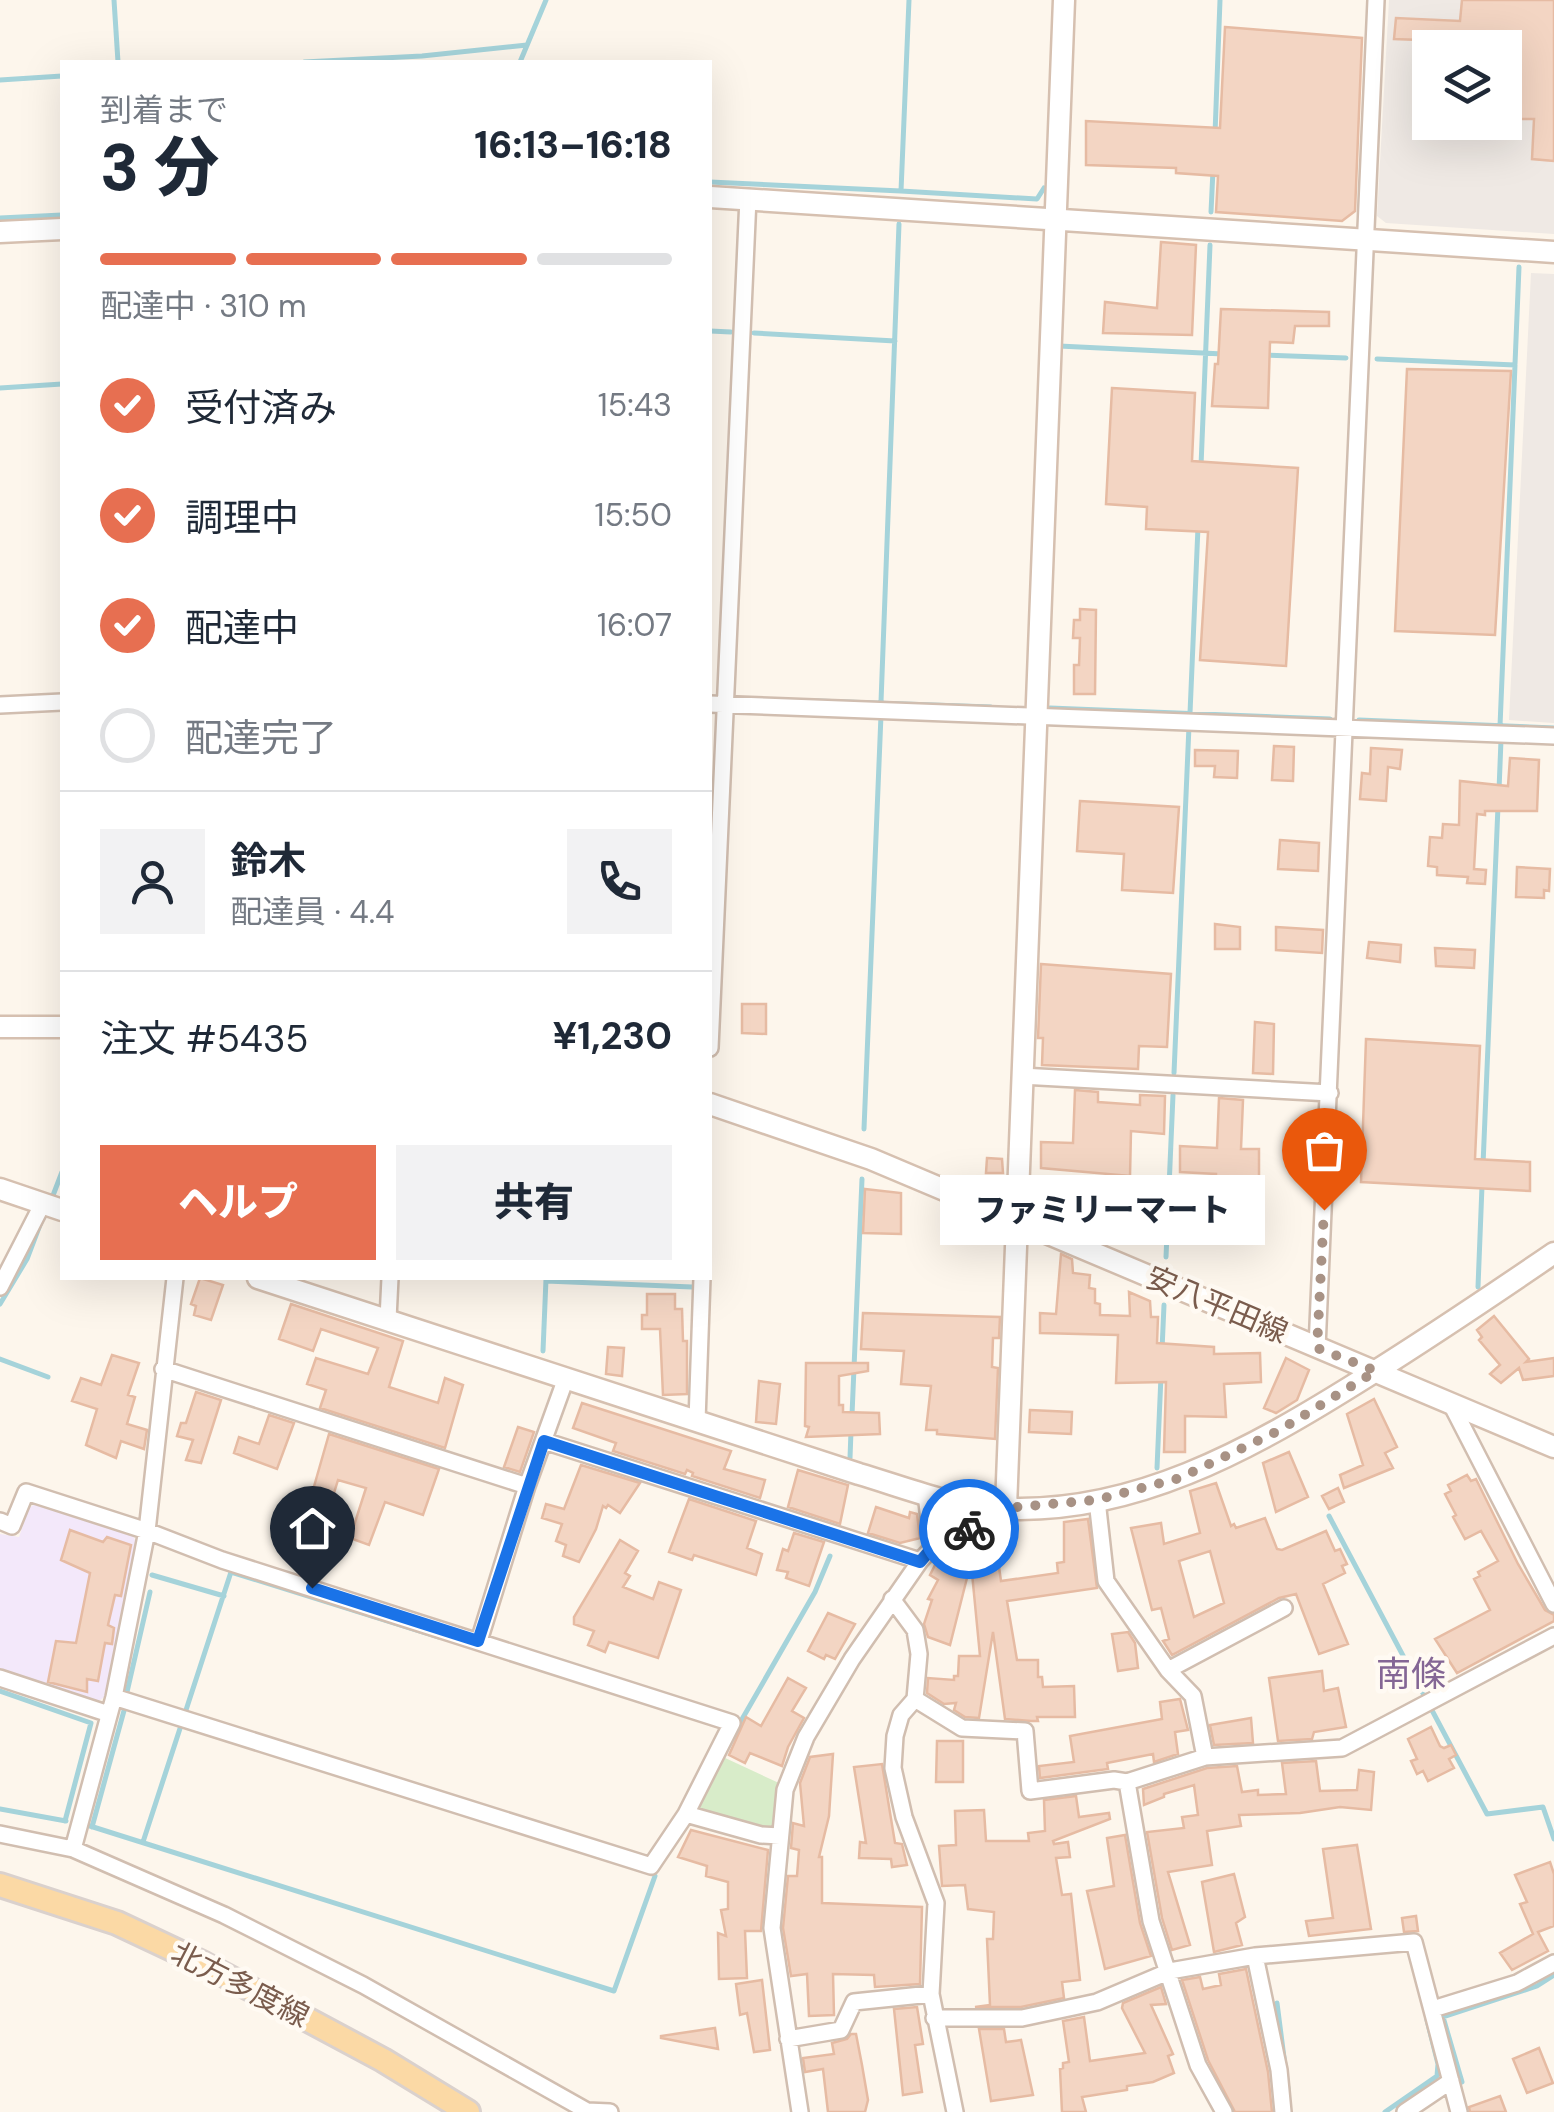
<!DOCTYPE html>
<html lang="ja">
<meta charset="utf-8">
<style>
body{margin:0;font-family:"DM Sans","Noto Sans JP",sans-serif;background:#f2f2f3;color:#1f2937;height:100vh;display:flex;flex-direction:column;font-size:38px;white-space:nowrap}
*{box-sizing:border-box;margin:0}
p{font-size:32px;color:#747a83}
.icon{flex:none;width:55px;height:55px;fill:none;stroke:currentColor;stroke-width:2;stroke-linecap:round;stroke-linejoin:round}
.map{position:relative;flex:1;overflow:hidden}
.side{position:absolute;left:60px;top:60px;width:652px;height:1220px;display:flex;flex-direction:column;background:#fff;border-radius:0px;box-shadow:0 10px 40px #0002}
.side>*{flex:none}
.tools{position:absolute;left:1412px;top:30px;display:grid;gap:20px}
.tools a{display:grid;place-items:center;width:110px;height:110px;border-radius:0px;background:#fff;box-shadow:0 10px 40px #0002;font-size:50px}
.pin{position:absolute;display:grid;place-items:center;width:85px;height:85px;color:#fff;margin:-102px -42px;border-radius:50% 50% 50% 0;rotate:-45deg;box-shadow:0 0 10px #0007}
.pin .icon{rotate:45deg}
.courier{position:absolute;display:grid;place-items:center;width:100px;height:100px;margin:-50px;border:8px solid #1a73e8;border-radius:50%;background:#fff;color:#222;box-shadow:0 2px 12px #0007}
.bubble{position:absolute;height:70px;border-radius:0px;background:#fff;box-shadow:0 10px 40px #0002;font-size:32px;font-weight:800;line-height:70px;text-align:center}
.headline em{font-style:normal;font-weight:800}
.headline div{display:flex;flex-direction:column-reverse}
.headline{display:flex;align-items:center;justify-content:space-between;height:170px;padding:0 40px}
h1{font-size:65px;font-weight:800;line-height:75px}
.bar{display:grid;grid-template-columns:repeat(4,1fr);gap:15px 10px;align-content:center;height:120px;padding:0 40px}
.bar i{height:12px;border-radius:8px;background:#e0e1e3}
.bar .active{background:#e76f51}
.bar p{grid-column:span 4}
.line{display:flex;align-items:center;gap:25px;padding:0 40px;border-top:2px solid #e0e1e3}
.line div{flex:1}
.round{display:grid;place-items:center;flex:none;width:105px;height:105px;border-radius:0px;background:#f2f2f3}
ol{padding:0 40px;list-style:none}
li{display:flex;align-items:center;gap:30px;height:110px}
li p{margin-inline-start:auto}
li .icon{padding:10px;border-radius:50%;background:#e76f51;color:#fff;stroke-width:4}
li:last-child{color:#747a83}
li i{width:55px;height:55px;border:5px solid #e0e1e3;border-radius:50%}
.action{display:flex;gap:20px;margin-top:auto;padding:20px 40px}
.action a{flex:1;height:115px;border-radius:0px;background:#e76f51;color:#fff;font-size:40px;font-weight:800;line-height:115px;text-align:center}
.action a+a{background:#f2f2f3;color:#1f2937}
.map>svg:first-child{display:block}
.industrial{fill:#efe9e4;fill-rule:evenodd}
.education{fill:#f3e8fa}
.green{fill:#d8ecc9}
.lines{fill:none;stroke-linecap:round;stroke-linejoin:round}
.stream{stroke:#a5d3da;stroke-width:5}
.building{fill:#f3d5c3;stroke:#e6bba3;stroke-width:2.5;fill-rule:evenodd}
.street-casing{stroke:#d1beb0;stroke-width:20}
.secondary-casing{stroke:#d6c0b0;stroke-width:25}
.primary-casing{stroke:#dad1cd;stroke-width:28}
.street{stroke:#fff;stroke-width:15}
.secondary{stroke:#fff;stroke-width:20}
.primary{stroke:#fbd9a5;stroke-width:22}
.done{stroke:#a89285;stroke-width:10;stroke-dasharray:0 18}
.route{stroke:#1a73e8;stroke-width:12}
.labels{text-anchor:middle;stroke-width:9;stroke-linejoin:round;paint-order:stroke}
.street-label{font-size:30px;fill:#7a5c4d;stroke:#fffaf3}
.quarter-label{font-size:35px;fill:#846695;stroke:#fffaf3}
</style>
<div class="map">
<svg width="1554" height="2112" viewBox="0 0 1554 2112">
<rect width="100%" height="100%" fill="#fdf6ec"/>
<path class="industrial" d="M1389,0H1554V234L1386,223L1377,216ZM1430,48H1505V122H1430Z
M1531,273L1554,274V723L1509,720Z"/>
<path class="education" d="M38,1502L132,1534L137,1544L107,1695L96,1703L0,1670V1534L19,1537L29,1508Z"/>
<path class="green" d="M723,1757L781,1784L775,1824L765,1829L699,1812L698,1804Z"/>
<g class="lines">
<path class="stream" d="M114,0L118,62
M909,0L901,191L1037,199L1044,188
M304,62L422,56L527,45
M520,62L546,0
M0,80L62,76
M1215,134L1220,0
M710,182L901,191
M1211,212L1213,170
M0,218L62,215
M710,331L731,332
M754,333L895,341
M1059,346L1223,354
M1264,355L1346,358
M1377,359L1515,365L1500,726
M1515,364L1519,267
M0,388L62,384
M1201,466L1210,245
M817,701L991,707
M881,702L899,224
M1050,708L1330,719
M1190,713L1198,527
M1359,720L1554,728
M1499,790L1501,740
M1174,1073L1189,726
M864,1129L881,715
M1483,1165L1498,806
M52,1198L62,1172
M1166,1257L1173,1095
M546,1281L692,1287
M1478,1287L1482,1186
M0,1304L27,1259L41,1222
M1162,1350L1164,1305
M543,1351L546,1279
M0,1359L48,1377
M852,1415L862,1179
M850,1458L851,1431
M1157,1468L1161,1376
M1329,1516L1487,1814L1543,1807L1554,1839
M152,1575L224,1596
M0,1691L91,1723L65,1821
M127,1692L150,1592
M741,1721L815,1592L830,1556
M0,1809L66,1821
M90,1826L614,1991L655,1876
M92,1827L125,1707
M143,1842L231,1572L439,1637
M1277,2003L1288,2089
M1462,2082L1443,2017L1537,1986L1554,1975
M1385,2112L1437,2076L1438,2064L1427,2020"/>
</g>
<path class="building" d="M1462,0H1554V161L1532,159L1534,119H1505V43L1394,39L1396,18L1460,21Z
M1225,27L1362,38L1355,211L1342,221L1216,212L1218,176L1176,173V168L1086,165V121L1220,128Z
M1161,242L1196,245L1192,335L1103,333L1105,302L1157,308Z
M1221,309L1329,312V326H1295L1293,343L1270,342L1268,408L1212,406L1215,364H1218Z
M1407,369L1511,371L1495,635L1395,631Z
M1112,388L1195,393L1192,461L1298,468L1286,666L1200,660L1208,532L1146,529L1147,507L1106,504Z
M1080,609L1096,610L1095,694H1074V665H1079L1080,638H1073L1074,620H1080Z
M1274,746L1294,747L1293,781L1272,780Z
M1371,748L1402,750L1400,769L1388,767L1386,801L1360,799L1362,773L1370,774Z
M1195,750L1238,751L1237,778L1214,777L1215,766H1195Z
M1510,758L1539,760L1537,811H1485V815L1477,814L1474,869L1486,870L1485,884L1467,883L1468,877L1437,875V867L1428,866L1430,837L1442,838L1443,824L1459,825L1460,781L1508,786Z
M1080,801L1179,807L1173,893L1122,890L1124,854L1077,851Z
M1280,840L1319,843L1318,871L1278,869Z
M1517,867L1550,869L1549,891L1544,890V898L1516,897Z
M1215,924L1240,927V949H1215Z
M1276,927L1323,930L1322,953L1276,950Z
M1369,942L1401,945L1400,962L1367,958Z
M1435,948L1475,950L1474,968L1436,966Z
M1041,964L1171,974L1167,1047L1139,1046L1138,1069L1042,1065L1043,1038H1038Z
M742,1004H766V1034L742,1033Z
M1255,1022L1274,1024L1273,1074L1253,1073Z
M1366,1039L1480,1046L1475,1159L1530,1162V1191L1361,1182Z
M1075,1090L1098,1092V1102L1140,1105V1095L1165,1096L1164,1134L1131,1131L1130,1176L1041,1168V1142L1073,1143Z
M1219,1098L1243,1100L1241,1149H1259V1230L1214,1228L1216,1174L1180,1172V1146L1217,1148Z
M987,1158L1002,1159L1003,1173H986Z
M865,1189L901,1193V1234L863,1233Z
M1061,1254L1072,1259L1073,1273L1090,1275L1089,1288L1095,1289V1303L1100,1304V1315L1130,1316L1129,1292L1150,1301L1151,1317H1158L1157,1343L1214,1347V1354L1260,1353L1261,1382L1224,1384L1226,1417L1185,1416V1452H1164L1166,1382L1116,1383L1118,1335L1040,1333V1313L1056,1314Z
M200,1278L223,1285L211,1320L194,1315L196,1306L191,1304Z
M647,1294H675V1309H682L683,1341H687V1394L663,1395L660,1329H642V1315H647Z
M291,1304L403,1341L389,1387L438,1403L445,1378L463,1385L445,1448L320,1408L326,1390L307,1384L316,1358L368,1374L378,1348L321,1329L313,1351L279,1339Z
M863,1313L1000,1317L999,1338H993L992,1367L998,1368L995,1439L937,1434V1430H926L931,1386L901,1384L904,1351L861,1349Z
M1494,1316L1529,1359L1526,1362L1554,1358V1376L1523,1380L1519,1368L1501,1383L1490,1374L1500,1365L1479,1340L1482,1337L1477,1330Z
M608,1347L624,1348L622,1376L606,1374Z
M112,1355L139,1363L128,1395L135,1397L127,1424L147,1430L144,1449L121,1441L116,1458L86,1445L97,1409L72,1401L81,1378L101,1385Z
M1286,1358L1309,1370L1297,1400L1276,1413L1264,1408Z
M806,1363H868V1371L839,1376V1405H843V1412L879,1413L880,1434L806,1437L809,1427L805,1426Z
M759,1381L780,1384L776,1424L756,1422Z
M196,1392L221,1400L201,1463L186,1460L193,1440L177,1436L181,1423H186Z
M1374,1399L1397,1447L1385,1453L1393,1468L1344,1488L1340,1475L1363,1465L1347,1414Z
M582,1403L731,1451L724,1469L765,1480L760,1498L692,1476L693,1473L687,1470L685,1474L613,1451L616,1443L573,1428Z
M1030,1410L1072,1412L1071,1434L1029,1432Z
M269,1415L294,1423L277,1469L234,1453L239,1437L259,1444Z
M518,1427L534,1432L520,1472L504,1467Z
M329,1434L439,1469L423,1515L385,1502L369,1545L350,1538L366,1488L338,1480L330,1506L324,1504L313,1536L290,1529L299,1501L309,1504Z
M1289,1452L1308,1497L1276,1512L1263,1463Z
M581,1465L640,1483L620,1513L608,1505L606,1508L603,1506L596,1529L579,1562L563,1556L566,1545L556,1541L562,1524L542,1518L546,1504L564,1509Z
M798,1470L848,1485L840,1524L788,1507Z
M1467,1475L1471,1481L1476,1479L1518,1564L1545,1610L1554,1615V1621L1457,1673L1435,1639L1490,1610L1474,1579L1480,1576L1478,1572L1498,1561L1481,1531L1465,1539L1453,1517L1456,1515L1445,1494L1451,1491L1448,1485Z
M1216,1483L1231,1526L1234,1524L1236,1528L1265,1518L1277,1549L1282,1550L1326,1531L1335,1551L1340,1549L1347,1564L1342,1566L1345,1573L1323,1584L1348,1644L1319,1654L1296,1594L1279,1598L1172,1655L1163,1641L1169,1639L1161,1608L1152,1610L1131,1528L1161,1523L1164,1544L1200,1533L1190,1491ZM1210,1551L1224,1603L1194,1617L1179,1561Z
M1338,1488L1344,1502L1329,1509L1322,1496Z
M689,1499L756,1521L747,1548L762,1554L756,1575L694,1555L692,1560L669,1552Z
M876,1507L909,1518L910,1512L917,1514L920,1538L900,1543L868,1533Z
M939,1513L949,1515L963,1518L941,1530Z
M1088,1519L1097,1588L1007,1601L1017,1660H1038V1677H1042L1043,1687L1074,1686L1075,1717H1037L1038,1721H1031L1005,1719L993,1632L979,1718L965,1717L954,1710L956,1703L944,1704L927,1693L928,1678L954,1680V1676H958L959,1656H980L969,1542L995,1539L1001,1581L1058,1573L1057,1563L1064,1562V1522Z
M70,1530L103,1542L107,1537L131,1545L121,1596L115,1595L108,1625L114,1628L112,1644L105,1643L98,1681L87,1679V1692L48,1682L56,1641L76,1643L90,1573L61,1560Z
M794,1533L824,1542L809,1586L786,1578L788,1572L777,1570L783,1549L788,1551Z
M620,1540L638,1551L625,1573L630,1576L623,1587L653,1599L659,1582L681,1590L658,1658L609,1642L605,1652L588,1645L594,1631L574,1624V1617Z
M938,1559L968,1574L950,1645L928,1637L924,1624L932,1600L928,1599L938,1580L930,1575Z
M828,1613L855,1624L835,1659L826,1655L824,1659L808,1651Z
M1128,1632L1135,1643L1138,1668L1118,1671L1112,1634Z
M1322,1671L1324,1691L1338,1688L1346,1727L1314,1732L1312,1739L1278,1741L1269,1678Z
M788,1678L806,1688L792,1711L804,1718L788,1747L782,1766L750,1753L745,1763L729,1755L746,1717L761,1726Z
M1180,1699L1188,1730L1175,1732L1178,1754L1154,1762L1153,1754L1107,1763L1108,1769L1040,1778L1039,1766L1074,1762L1070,1736L1162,1719L1160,1702Z
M1251,1718L1253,1743L1214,1745L1210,1725Z
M1431,1727L1440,1746L1444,1748L1451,1745L1456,1755L1449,1759L1454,1768L1428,1781L1423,1771L1417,1774L1411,1761L1417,1759L1408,1739Z
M937,1741H963V1782H936Z
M833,1754L829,1816L819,1857H822V1903L922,1907L920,1984L875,1987L874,1975L833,1974L834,2015L809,2016L807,1974L791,1976L783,1928L788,1876H797L799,1850L791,1848L793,1823L804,1826L800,1783L810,1757Z
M1316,1761L1320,1791L1357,1790L1359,1770L1374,1772L1371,1810L1340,1807L1300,1813L1239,1815L1241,1826L1207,1831L1212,1865L1168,1872L1190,1945L1172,1950L1162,1918L1147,1832L1184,1828L1182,1817L1198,1815L1194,1785L1164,1794V1797L1144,1805L1143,1789L1207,1768L1237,1766L1242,1792L1258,1790V1795L1286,1794L1282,1763Z
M882,1764L895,1843L902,1844L907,1865L892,1867L891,1859L859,1858L860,1842L866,1843L854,1767Z
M1076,1796L1079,1817L1109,1813L1110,1819L1053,1841L1054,1844L1068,1842L1070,1857L1056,1858L1062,1895L1071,1894L1080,1980L1062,1982L1064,1998L1021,2007H975L990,2005L987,1939H993L994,1912L968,1909L965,1885L942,1886L939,1846L956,1845L955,1811L984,1810L986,1841H1029L1028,1833L1045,1831L1044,1800Z
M691,1830L768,1850L761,1931H745L747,1978L719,1979L718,1933L726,1936L721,1910L728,1909V1882L706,1876L707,1866L678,1857Z
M1125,1835L1140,1923L1151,1956L1105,1969L1087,1891L1114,1886L1107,1838Z
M1357,1845L1371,1929L1309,1936L1306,1921L1333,1918L1323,1849Z
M1550,1862L1554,1874V1926L1538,1932L1548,1951L1512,1970L1500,1953L1533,1934L1520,1904L1527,1902L1515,1875Z
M1234,1874L1245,1917L1236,1923L1242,1945L1214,1952L1202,1882Z
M1416,1916L1418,1931L1404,1932L1402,1918Z
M1246,1969L1268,2072L1272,2112H1235L1208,2060L1182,1980L1200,1977L1203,1989L1221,1985L1219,1974Z
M762,1980L770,2050L754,2052L747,2013L740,2015L736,1984Z
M1161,1987L1166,2004L1151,2005L1173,2054L1168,2056L1174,2073L1153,2082L1127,2086V2090L1082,2097L1086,2112H1062L1060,2069L1063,2068V2063L1069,2062L1063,2021L1084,2017L1090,2061L1145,2053L1122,2008L1123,2003Z
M917,2007L923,2044L915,2045L922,2092L903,2095L894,2009Z
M715,2028L718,2049L661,2038V2036Z
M979,2029H1004L1006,2042L1021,2040L1033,2095L991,2101Z
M851,2034H856L862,2065L868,2100L865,2112H828L823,2069L805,2072L803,2058L834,2054L832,2043L847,2039Z
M1539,2048L1553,2083L1527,2093L1513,2059Z
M1500,2096L1506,2112H1470L1469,2107Z"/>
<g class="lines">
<g class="street-casing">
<path id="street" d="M710,704L1554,736
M0,705L62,702
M710,1048L748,198
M1021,1076L1330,1093
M0,1287L43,1203
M388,1319L390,1278
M1317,1348L1376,0
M163,1369L527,1486
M1451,1404L1554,1604
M697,1421L702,1278
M544,1441L920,1561
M926,1493L932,1548
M1097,1500L1106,1581L1168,1670L1193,1696L1205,1757
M0,1521L12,1526L26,1492L147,1531L222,1560L732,1723L686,1814L761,1835L780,1836
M892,1599L915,1630L919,1654L915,1699L901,1715L895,1736L893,1768L904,1817L936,1903L931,1994L955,2112
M479,1641L527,1486L566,1378
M1168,1670L1284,1608
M0,1678L109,1714
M114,1697L651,1866L686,1814
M915,1699L962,1728L1025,1731L1030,1791L1114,1780L1127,1782L1205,1757L1342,1748L1554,1636
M1127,1782L1151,1921L1198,2065L1224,2112
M0,1834L73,1849L224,1915L363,1985L587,2111L610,2112
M73,1849L114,1697L147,1531L175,1278
M1255,1956L1279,2070L1283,2112
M1433,2009L1517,1983L1554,1963
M934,2018H1022L1097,2002L1170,1971L1255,1956L1414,1942L1459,2112
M788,2039L841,2030L854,2002L931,1994
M800,2112L772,1928L785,1790L806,1737L852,1659L920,1561L932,1548L1006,1507
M1405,2112L1451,2081"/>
</g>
<g class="secondary-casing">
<path id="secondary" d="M710,197L1554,252
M0,232L62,229
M0,1027H62
M710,1104L871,1159L1554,1447
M0,1189L62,1210
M258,1278L859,1474C900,1486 942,1503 984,1507C1127,1522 1255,1447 1371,1374C1433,1335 1494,1294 1554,1253
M1006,1507L1064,0"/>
</g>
<g class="primary-casing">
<path id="primary" d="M0,1885L117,1923L204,1964L383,2060L468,2112"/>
</g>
<use href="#street" class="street"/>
<use href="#secondary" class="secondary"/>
<use href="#primary" class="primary"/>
</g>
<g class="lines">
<path class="done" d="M969,1529L1006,1508L1096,1500L1180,1478L1280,1430L1376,1371L1317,1348L1324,1210"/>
<path class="route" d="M312,1588L478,1641L544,1441L920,1562L932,1548L969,1529"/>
</g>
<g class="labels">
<g class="street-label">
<text transform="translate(1217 1305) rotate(23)" y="10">安八平田線</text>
<text transform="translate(240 1985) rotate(27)" y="10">北方多度線</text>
</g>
<g class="quarter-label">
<text x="1411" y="1686">南條</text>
</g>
</g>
</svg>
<div class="tools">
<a><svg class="icon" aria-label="layers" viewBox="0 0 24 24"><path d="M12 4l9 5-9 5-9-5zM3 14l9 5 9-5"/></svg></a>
</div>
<div class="pin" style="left:1324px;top:1210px;background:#ea580c"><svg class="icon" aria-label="bag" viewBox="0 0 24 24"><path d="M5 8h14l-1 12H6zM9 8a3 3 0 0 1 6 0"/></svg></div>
<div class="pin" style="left:312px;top:1588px;background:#1f2937"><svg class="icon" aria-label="home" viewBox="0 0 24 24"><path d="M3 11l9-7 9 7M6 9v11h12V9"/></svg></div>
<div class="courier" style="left:969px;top:1529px"><svg class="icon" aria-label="bike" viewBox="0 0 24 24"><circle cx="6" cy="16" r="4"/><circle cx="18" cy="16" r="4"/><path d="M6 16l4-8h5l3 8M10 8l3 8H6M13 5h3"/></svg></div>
<div class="bubble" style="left:940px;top:1175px;width:325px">ファミリーマート</div>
<section class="side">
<div class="headline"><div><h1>3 分</h1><p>到着まで</p></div><em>16:13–16:18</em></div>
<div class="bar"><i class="active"></i><i class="active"></i><i class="active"></i><i></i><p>配達中 · 310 m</p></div>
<ol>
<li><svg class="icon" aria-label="check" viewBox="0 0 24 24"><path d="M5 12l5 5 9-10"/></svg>受付済み<p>15:43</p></li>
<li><svg class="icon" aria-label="check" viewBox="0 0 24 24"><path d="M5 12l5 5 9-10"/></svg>調理中<p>15:50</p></li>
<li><svg class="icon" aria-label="check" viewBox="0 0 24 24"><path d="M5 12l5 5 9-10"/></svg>配達中<p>16:07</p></li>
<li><i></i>配達完了</li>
</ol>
<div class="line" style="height:180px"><a class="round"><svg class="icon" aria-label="person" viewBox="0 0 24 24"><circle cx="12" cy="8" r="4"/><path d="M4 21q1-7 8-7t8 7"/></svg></a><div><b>鈴木</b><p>配達員 · 4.4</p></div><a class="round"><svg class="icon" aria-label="phone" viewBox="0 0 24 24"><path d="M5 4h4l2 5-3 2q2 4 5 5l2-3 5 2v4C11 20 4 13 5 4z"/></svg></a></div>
<div class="line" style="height:130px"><div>注文 #5435</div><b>¥1,230</b></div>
<div class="action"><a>ヘルプ</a><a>共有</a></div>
</section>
</div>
